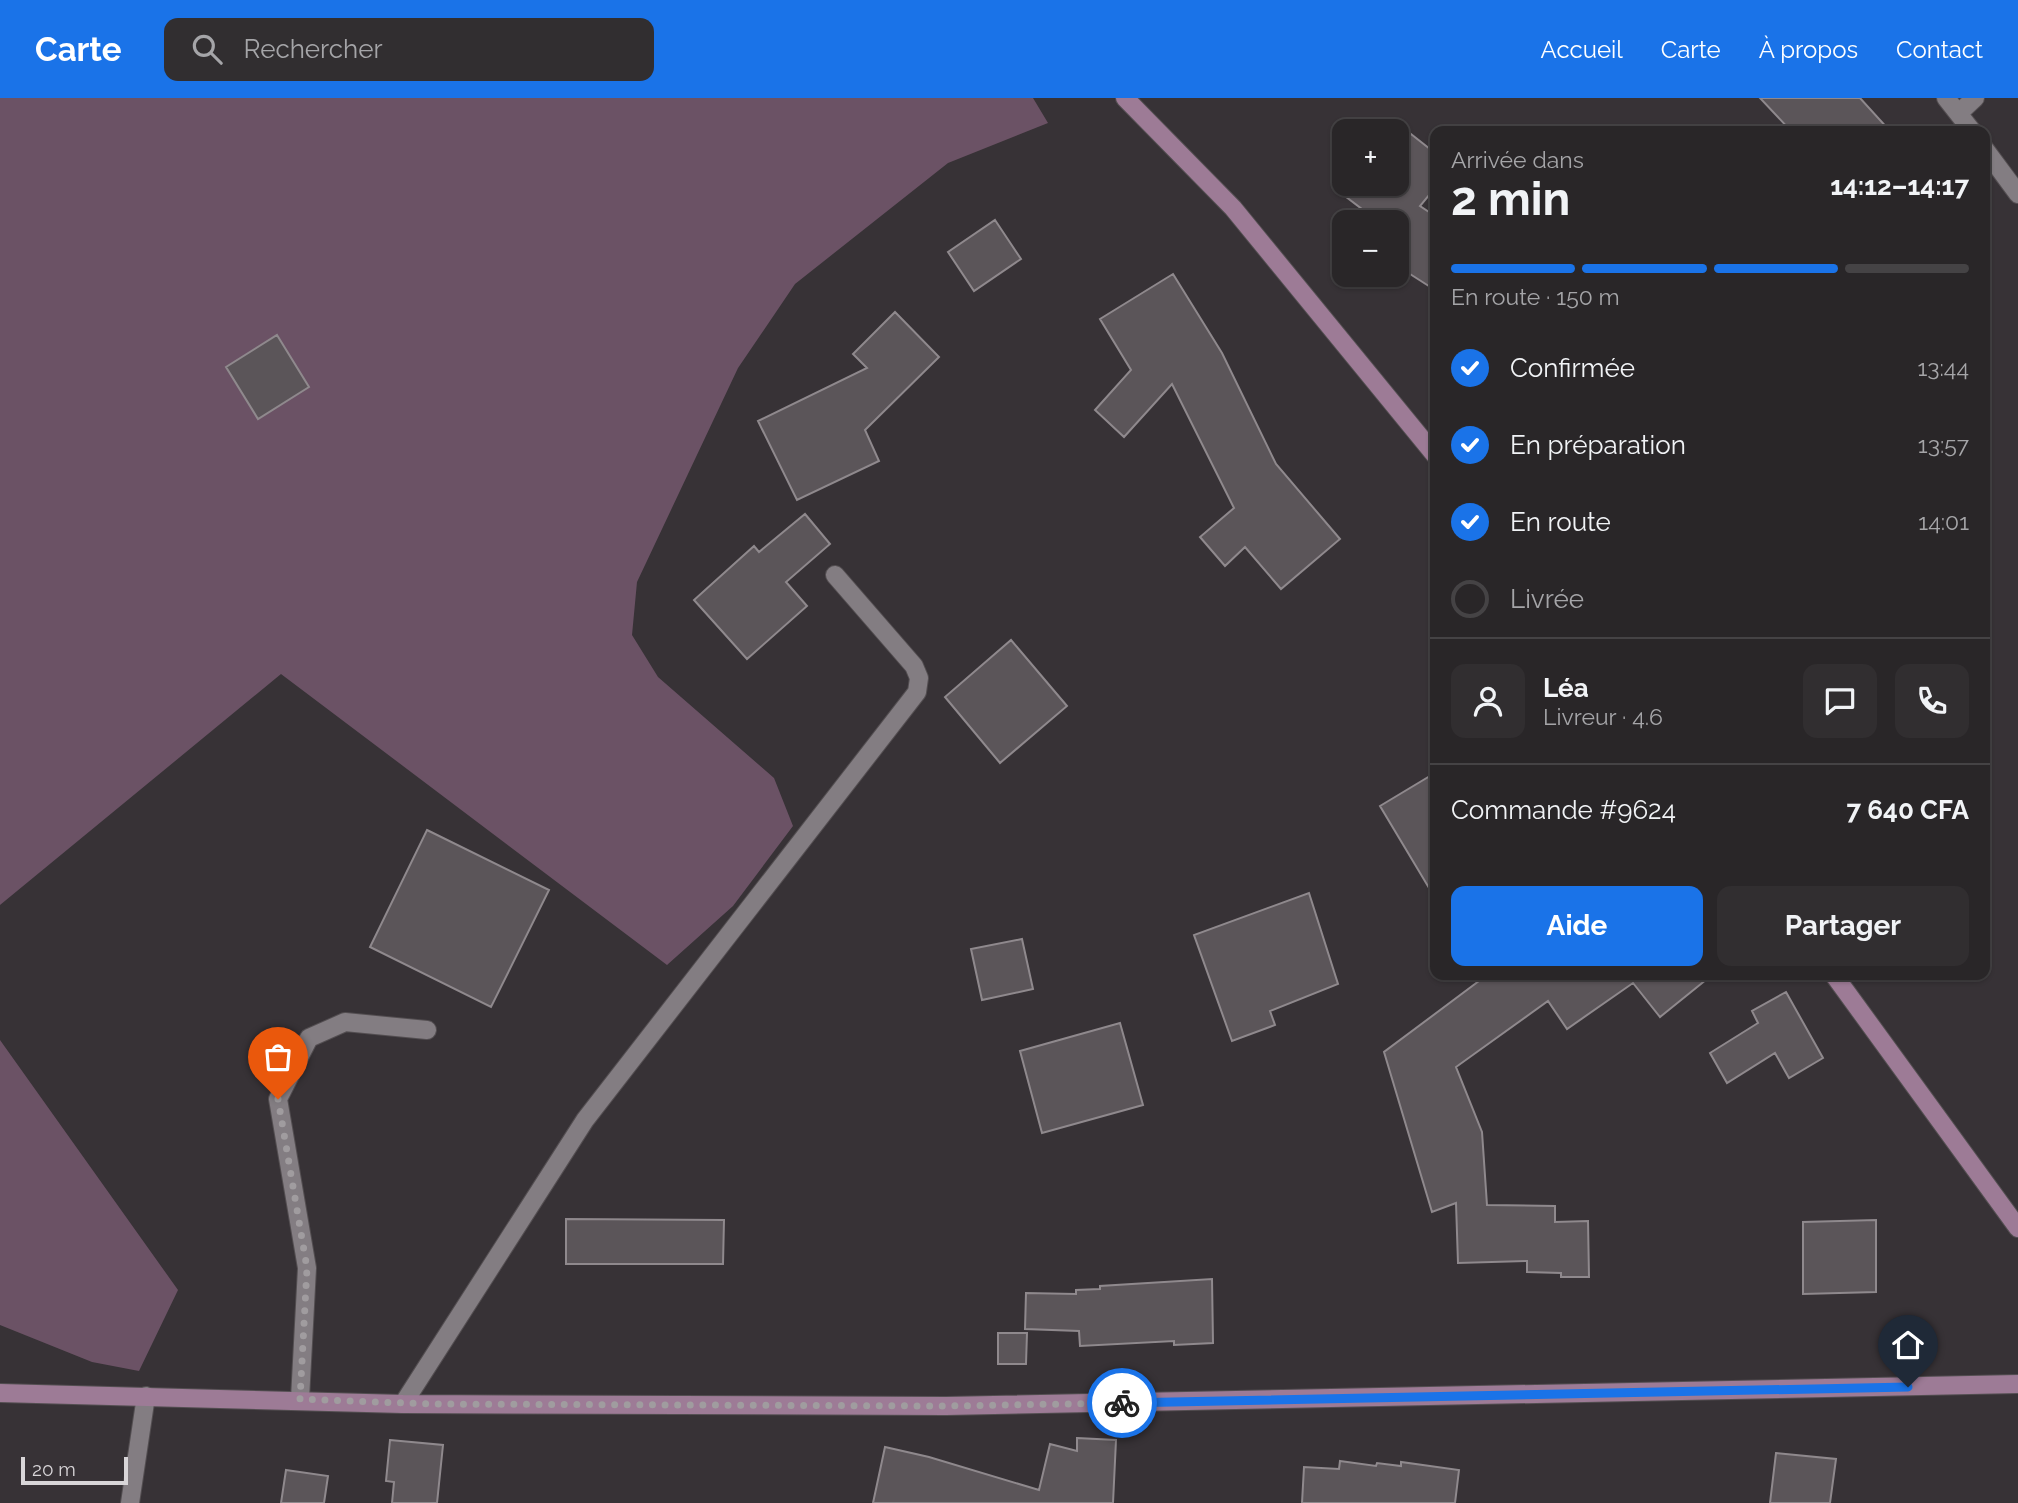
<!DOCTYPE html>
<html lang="fr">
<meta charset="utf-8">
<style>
body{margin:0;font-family:Raleway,sans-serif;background:#312e30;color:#f1f3f6;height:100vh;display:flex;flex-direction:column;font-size:26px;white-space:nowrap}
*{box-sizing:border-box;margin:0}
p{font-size:23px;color:#a5a5a8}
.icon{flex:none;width:38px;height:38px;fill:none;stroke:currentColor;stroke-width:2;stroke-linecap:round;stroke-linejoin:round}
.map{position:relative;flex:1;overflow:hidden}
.side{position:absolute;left:1430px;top:28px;width:560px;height:854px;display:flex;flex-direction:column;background:#292628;border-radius:14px;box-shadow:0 2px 5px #0004,0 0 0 2px #454345}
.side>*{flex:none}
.fabs{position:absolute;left:1332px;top:21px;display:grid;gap:14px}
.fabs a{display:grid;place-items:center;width:77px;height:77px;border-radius:14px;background:#292628;box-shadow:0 2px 5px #0004,0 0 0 2px #454345;font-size:35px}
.scale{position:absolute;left:21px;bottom:18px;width:107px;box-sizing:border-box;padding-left:7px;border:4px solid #d8d5d8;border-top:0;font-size:19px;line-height:24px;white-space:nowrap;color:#d8d5d8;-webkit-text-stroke:5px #373236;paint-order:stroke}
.pin{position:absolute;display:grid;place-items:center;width:60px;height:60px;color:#fff;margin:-72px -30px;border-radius:50% 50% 50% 0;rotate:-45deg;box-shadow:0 0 7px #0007}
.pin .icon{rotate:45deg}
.courier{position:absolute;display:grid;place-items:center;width:70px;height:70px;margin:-35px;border:5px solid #1a73e8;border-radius:50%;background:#fff;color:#222;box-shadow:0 2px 9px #0007}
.summary em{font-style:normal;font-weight:700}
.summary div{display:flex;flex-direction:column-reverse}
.summary{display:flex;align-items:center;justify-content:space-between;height:119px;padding:0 21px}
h1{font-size:46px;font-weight:700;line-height:52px}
.bar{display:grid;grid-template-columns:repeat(4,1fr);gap:10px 7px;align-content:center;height:84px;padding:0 21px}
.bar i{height:9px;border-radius:5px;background:#454345}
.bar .active{background:#1a73e8}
.bar p{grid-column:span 4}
.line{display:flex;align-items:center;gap:18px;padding:0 21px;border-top:2px solid #454345}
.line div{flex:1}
.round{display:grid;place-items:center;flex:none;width:74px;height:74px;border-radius:14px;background:#312e30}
ol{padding:0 21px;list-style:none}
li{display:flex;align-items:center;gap:21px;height:77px}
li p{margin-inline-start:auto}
li .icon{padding:7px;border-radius:50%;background:#1a73e8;color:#fff;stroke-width:4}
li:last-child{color:#a5a5a8}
li i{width:38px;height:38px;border:4px solid #454345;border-radius:50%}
.cta{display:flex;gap:14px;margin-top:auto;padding:14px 21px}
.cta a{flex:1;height:80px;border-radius:14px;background:#1a73e8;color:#fff;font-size:28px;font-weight:700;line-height:80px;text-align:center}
.cta a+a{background:#312e30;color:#f1f3f6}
header{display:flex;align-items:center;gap:42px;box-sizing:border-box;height:98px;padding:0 35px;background:#1a73e8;color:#fff}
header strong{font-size:33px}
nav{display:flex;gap:38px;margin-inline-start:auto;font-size:24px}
.search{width:490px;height:63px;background:#312e30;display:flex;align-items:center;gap:18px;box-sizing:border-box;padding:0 24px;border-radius:14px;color:#a5a5a8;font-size:26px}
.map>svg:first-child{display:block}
.green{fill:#6b5265}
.building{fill:#5b5559;stroke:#8f898d;stroke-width:2}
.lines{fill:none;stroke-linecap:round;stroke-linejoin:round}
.service-casing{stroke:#534e51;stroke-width:20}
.minor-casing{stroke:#534e51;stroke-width:20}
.secondary-casing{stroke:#534e51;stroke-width:20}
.service{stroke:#837d82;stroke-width:18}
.minor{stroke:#837d82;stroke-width:18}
.secondary{stroke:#9d7b96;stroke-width:18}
.done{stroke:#a09c9f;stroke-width:7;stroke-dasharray:0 12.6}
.route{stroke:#1a73e8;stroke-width:9}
</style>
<header>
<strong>Carte</strong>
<div class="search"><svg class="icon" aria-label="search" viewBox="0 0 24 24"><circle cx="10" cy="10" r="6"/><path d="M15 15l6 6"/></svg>Rechercher</div>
<nav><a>Accueil</a><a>Carte</a><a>À propos</a><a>Contact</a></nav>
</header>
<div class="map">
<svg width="2018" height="1405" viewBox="0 0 2018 1405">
<rect width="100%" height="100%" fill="#373236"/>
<path class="green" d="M0,0H1033L1048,25L948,65L795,186L738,270L637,484L632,537L658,579L774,680L793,728L733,808L667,867L281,576L0,807Z
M0,942L178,1192L139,1273L92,1264L0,1227Z"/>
<path class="building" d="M1760,0H1860L1890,33H1791Z
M1397,25L1435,55V90L1420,108L1435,118V192L1396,167V124H1379L1341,95L1349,86H1396V33H1390Z
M995,122L1021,161L974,193L948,154Z
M1173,176L1222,255L1276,366L1340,441L1281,491L1245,449L1225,468L1200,439L1234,410L1172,286L1124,339L1095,312L1131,272L1100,221Z
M895,214L939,259L865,332L879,363L797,402L758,323L867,270L853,256Z
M277,237L309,289L258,321L226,269Z
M805,416L830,446L786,484L807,508L747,561L694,502L754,448L759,454Z
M1011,542L1067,608L1000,665L945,599Z
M1435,675V800L1380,708Z
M427,732L549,792L491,909L370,849Z
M1309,795L1338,886L1270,913L1275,927L1232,943L1194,837Z
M1022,841L1033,891L982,902L971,851Z
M1487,877H1712L1660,919L1633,885L1567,931L1548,903L1456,969L1482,1034L1487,1107L1555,1108V1124L1588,1123L1589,1179H1561V1175L1527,1174V1163L1458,1165L1456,1105L1432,1114L1384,954Z
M1786,894L1823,960L1789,980L1775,955L1727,985L1710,955L1758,925L1752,913Z
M1120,925L1143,1007L1042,1035L1020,953Z
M566,1121L724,1122L723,1166H566Z
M1876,1122V1194L1803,1196V1124Z
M1212,1181L1213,1245L1174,1247V1243L1080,1248L1079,1233L1025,1231L1026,1195L1076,1196V1192L1100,1191V1188Z
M998,1235H1027L1026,1266H998Z
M1077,1340L1116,1342L1113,1405H873L885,1349L929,1359L1039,1392L1050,1346L1077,1353Z
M390,1342L443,1347L437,1405H392L394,1384L386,1383Z
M1776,1355L1836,1361L1830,1405H1770Z
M1340,1363L1376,1368L1377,1365L1401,1368V1364L1459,1372L1455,1405H1302L1304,1369L1339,1371Z
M286,1372L328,1378L324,1405H281Z"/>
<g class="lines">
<g class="service-casing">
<path id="service" d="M300,1301L307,1170L278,1001L309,940L345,924L427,932"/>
</g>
<g class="minor-casing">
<path id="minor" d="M1946,0L1972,33
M1959,15L1975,0
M1984,50L2018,96
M403,1306L585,1022L917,594L919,580L914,568L835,477
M130,1405L146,1298"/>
</g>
<g class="secondary-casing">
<path id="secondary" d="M1125,0L1233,110L1435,357
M1834,877L2018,1130
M0,1295L403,1306L946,1308L2018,1286"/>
</g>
<use href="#service" class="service"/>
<use href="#minor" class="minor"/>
<use href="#secondary" class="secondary"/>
</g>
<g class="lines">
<path class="done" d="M278,1001L307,1170L300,1301L430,1306L946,1308L1122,1305"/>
<path class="route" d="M1122,1305L1908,1289"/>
</g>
</svg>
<div class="fabs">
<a>+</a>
<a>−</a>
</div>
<div class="scale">20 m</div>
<div class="pin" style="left:278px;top:1001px;background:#ea580c"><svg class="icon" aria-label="bag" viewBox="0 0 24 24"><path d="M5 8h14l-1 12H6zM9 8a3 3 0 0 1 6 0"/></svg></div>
<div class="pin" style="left:1908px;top:1289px;background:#1f2937"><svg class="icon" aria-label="home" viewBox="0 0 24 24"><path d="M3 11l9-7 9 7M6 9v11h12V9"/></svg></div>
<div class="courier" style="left:1122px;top:1305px"><svg class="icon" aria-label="bike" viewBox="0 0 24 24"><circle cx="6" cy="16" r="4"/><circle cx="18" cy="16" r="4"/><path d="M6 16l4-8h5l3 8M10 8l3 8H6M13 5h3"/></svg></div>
<section class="side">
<div class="summary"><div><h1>2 min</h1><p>Arrivée dans</p></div><em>14:12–14:17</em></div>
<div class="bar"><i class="active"></i><i class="active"></i><i class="active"></i><i></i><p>En route · 150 m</p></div>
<ol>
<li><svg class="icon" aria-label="check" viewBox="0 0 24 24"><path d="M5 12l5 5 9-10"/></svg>Confirmée<p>13:44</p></li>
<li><svg class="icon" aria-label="check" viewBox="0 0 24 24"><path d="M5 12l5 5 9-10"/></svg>En préparation<p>13:57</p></li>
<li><svg class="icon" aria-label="check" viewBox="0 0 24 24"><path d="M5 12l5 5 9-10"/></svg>En route<p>14:01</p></li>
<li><i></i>Livrée</li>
</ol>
<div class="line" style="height:126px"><a class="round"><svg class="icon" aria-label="person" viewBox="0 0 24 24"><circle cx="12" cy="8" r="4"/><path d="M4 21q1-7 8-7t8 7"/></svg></a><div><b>Léa</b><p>Livreur · 4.6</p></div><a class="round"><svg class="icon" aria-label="chat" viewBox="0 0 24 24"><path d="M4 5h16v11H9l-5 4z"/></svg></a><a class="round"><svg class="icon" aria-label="phone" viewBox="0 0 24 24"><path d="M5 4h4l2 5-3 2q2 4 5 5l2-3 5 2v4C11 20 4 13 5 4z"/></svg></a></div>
<div class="line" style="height:91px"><div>Commande #9624</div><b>7 640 CFA</b></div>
<div class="cta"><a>Aide</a><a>Partager</a></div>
</section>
</div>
